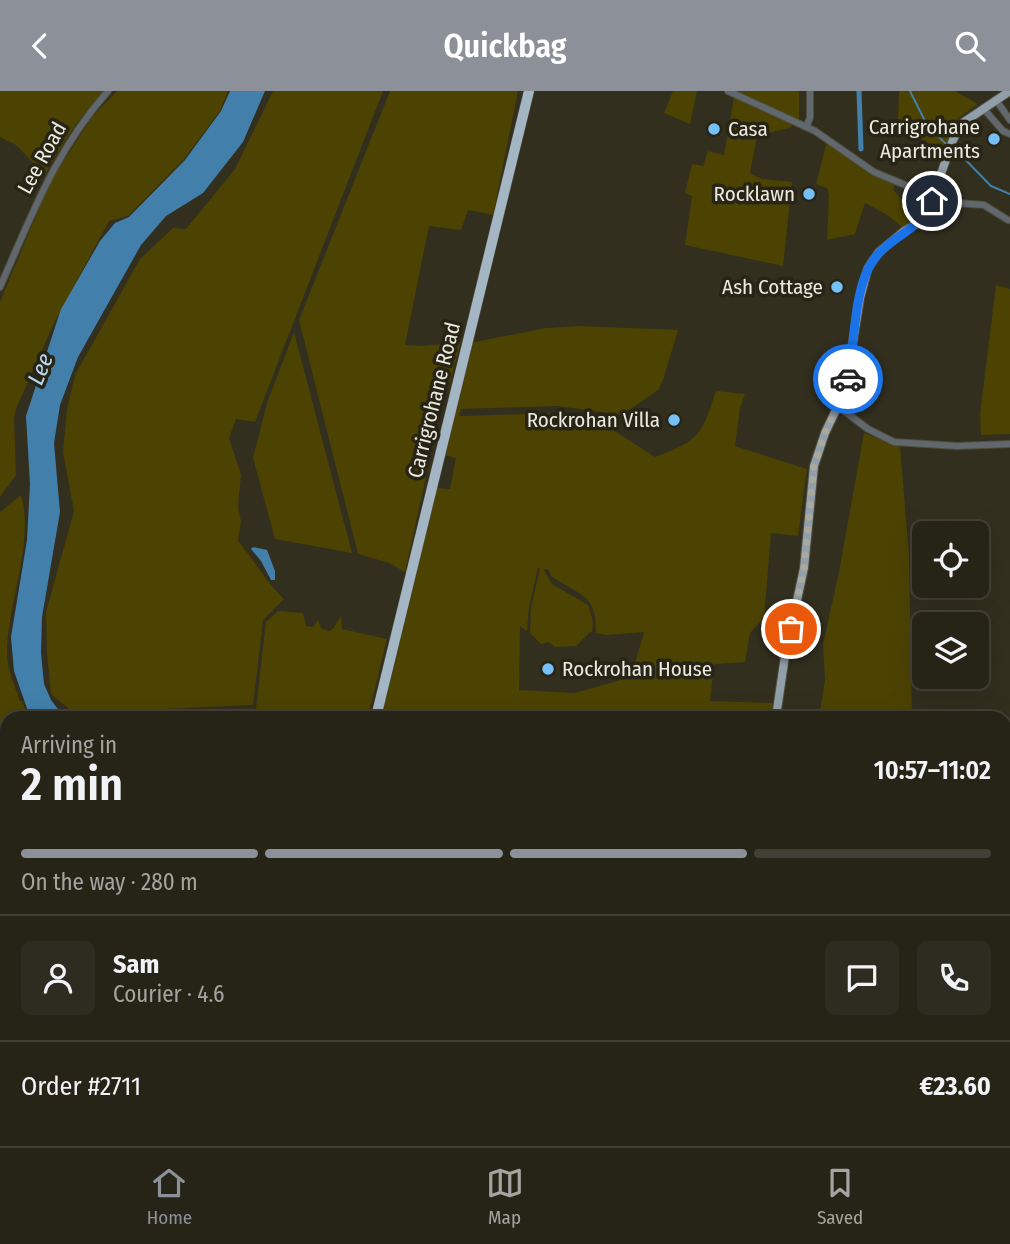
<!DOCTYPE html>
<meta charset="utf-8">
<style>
body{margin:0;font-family:"Fira Sans Condensed",sans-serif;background:#2e2b20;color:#f1f3f6;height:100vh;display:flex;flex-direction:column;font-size:26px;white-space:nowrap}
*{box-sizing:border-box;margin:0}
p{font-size:23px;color:#a4a4a1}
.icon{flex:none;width:38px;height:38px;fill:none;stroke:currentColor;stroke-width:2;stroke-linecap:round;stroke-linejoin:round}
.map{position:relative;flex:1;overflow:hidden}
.panel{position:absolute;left:0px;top:620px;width:1012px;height:436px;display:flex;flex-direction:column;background:#262317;border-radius:21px 21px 0 0;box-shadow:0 7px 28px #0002,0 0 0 2px #424036}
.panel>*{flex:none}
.fabs{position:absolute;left:912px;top:430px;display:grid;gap:14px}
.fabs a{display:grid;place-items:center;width:77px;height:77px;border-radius:10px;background:#262317;box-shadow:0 7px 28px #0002,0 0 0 2px #424036;font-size:35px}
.pin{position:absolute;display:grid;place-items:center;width:60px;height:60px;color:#fff;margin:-30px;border:4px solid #fff;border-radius:50%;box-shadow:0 2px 7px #0007}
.courier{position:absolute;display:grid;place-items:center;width:70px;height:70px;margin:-35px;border:5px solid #1a73e8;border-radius:50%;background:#fff;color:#222;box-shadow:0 2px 9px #0007}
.overview em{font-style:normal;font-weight:600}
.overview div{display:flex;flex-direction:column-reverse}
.overview{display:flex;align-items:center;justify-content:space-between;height:119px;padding:0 21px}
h1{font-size:46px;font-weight:600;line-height:52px}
.bar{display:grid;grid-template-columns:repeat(4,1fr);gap:10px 7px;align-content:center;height:84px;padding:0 21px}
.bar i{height:9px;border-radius:5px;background:#424036}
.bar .selected{background:#8c9099}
.bar p{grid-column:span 4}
.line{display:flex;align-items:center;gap:18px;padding:0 21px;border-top:2px solid #424036}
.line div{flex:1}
.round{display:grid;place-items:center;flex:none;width:74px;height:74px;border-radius:10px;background:#2e2b20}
header{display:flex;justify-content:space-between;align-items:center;height:91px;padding:0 21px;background:#8c9099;color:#fff;font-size:32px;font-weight:600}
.menu{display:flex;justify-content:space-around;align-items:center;height:98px;border-top:2px solid #424036;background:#262317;font-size:19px;color:#a4a4a1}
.menu a{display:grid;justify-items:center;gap:4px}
.menu .selected{color:#8c9099}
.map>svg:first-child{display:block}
.green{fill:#4c4202;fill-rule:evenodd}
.water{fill:#4280ab}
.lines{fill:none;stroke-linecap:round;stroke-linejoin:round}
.stream{stroke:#4280ab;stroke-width:2}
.canal{stroke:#4280ab;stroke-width:5}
.minor-casing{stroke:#504d3e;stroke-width:8}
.major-casing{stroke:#504d3e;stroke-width:10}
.highway-casing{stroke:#504d3e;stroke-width:11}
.minor{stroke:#60676d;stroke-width:6}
.major{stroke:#919faa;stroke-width:8}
.highway{stroke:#a4b5c3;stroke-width:10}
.done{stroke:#aaa99c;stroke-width:7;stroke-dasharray:0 12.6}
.route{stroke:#1a73e8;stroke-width:9}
.poi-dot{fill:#75c0f6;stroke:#282516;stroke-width:2.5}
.labels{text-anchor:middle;stroke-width:7;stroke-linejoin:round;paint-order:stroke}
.poi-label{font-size:21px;fill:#ebeae0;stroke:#282516;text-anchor:end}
.street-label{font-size:21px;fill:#ebeae0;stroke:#282516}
.water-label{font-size:23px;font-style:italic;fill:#b7d8f1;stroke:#282516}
</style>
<header><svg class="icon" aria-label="back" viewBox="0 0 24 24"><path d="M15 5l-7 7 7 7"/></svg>Quickbag<svg class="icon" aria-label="search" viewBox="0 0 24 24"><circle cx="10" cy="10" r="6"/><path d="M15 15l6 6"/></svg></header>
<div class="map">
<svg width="1010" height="1055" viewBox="0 0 1010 1055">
<rect width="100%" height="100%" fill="#322f1f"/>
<path class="green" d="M0,0H104C79,26 62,53 45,84L16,54L0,46Z
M117,0H228L220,20L184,68L128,125L109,130L53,234L16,318L14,328L16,384L0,406V211L50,91L92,26Z
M273,0H383L255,331L236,328L229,347L241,384L238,415L241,431L238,450C254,469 266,491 284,508L263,529L253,614L74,622L51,603L47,562L46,521L74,420L63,361L67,318L75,284L140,168L173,137L186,138L235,78Z
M390,0H518L493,124L468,119L461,139L429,135L405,254L423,255L461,251L437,336L405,481L389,472L358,463L299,229Z
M673,0H697L690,33L664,22Z
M733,0H799V29Z
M899,0H955L978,13L956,29L944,63L907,38L898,28Z
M734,6L791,31L792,36L757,45L750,82L762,88L792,91L783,175L685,154L692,105L685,102L692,73L703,75L708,60L724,64Z
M827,50L870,82L895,94L893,98L901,108L918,117L923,108L928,110L922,123L903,137L889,125L865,112L855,143L827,149L829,104L827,97L816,93Z
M996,194L1010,198V343L981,344L980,323Z
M580,235L678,239L663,289L658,299L622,324L558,315L461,318L459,325L562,322L590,324L655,366C700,349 701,345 716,300L745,303L740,317L735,355L807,378L798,445L771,442L764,527L750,542L745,571L714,573L710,610L774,612L772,626H380L435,397L450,398L456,367L444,364L470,252L546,237ZM538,477H540L531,517L530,542L541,553L549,551L555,556L576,555L590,541H592L593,530L588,514L552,493L543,478L549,479L551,485C578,504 597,502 596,542L606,544L644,541L631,586L575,602L519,599L520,535L527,540L529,516Z
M294,241L352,462L275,448L253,367L267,312Z
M864,342L900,356L909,464L912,626H819L825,589L823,553L839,481Z
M21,404C35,447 7,516 7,562C7,578 15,595 20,610H22L29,626H7V974L0,969V421Z
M278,520L303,522L306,535L313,536L318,529L321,537L329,540L333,538L341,525L342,538L387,548L368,626H255L266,531Z
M1010,808V924H1005L1004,810Z
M3,1022H7V1048H132L105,1055H0Z
M600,1048H654V1055H602Z"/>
<path class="water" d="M230,0H265L243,51L203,102L166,125L141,154L78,266L60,314L54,352L60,421L42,526L41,562L44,593L51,609L64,626H30L14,580L11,546L27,449L30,393L26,325L61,218L100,150L115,132L129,126L185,69L221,20Z
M253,456L267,459L275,480V489H271L261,470L251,458Z"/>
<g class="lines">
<path class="stream" d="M910,0L927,34L946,53
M954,57L991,95L1010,103"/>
<path class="canal" d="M859,0L861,58"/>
<g class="minor-casing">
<path id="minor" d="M728,0L815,40L874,81L934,106
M996,9L1010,29
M983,17L1003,40L1010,43
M806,36L810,27V0
M932,110L984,114L1008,129
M0,196C32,124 55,60 108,0
M839,316L868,338L894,351L957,355L1010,353
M480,1048L482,1055
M541,1048L543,1055
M597,1048L598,1055
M656,1048V1055
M962,1048V1055
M446,1055L448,1048
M977,1055L979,1048"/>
</g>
<g class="major-casing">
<path id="major" d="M776,626L785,565L804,477L814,375L825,342L845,300L860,207L868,177L879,161L903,141L921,130L928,121L952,51L961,33L1010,0
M718,1055V1048"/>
</g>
<g class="highway-casing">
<path id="highway" d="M376,626L529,0
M350,1048L353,1055"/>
</g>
<use href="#minor" class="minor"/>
<use href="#major" class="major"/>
<use href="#highway" class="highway"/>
</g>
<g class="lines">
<path class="done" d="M791,538L804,477L814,375L825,342L845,300L848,288"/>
<path class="route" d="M848,288C855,254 853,200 872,171C890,144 921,140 932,110"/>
</g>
<g class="poi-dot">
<circle cx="714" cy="38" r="7"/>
<circle cx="994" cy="48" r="7"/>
<circle cx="809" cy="103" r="7"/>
<circle cx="837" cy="196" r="7"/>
<circle cx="674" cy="329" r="7"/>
<circle cx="548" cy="578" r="7"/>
</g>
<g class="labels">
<g class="poi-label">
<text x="980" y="43">Carrigrohane<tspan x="980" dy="24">Apartments</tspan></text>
<text x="728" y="45" text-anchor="start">Casa</text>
<text x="795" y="110">Rocklawn</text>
<text x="823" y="203">Ash Cottage</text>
<text x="660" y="336">Rockrohan Villa</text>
<text x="562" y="585" text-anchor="start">Rockrohan House</text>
</g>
<g class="street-label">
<text transform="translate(42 67) rotate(-61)" y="7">Lee Road</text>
<text transform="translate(434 309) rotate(-76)" y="7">Carrigrohane Road</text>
</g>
<g class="water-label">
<text transform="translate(40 278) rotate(-68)" y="8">Lee</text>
</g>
</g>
</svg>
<div class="fabs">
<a><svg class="icon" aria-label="locate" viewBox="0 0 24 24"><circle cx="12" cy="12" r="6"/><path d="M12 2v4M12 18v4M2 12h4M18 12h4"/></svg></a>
<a><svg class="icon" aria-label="layers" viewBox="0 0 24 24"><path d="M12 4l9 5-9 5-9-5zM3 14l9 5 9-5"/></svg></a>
</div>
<div class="pin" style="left:791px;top:538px;background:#ea580c"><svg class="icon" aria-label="bag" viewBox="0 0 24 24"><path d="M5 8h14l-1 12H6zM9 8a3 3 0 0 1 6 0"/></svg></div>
<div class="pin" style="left:932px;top:110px;background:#1f2937"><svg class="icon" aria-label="home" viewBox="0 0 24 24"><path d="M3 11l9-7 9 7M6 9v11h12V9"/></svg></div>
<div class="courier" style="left:848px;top:288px"><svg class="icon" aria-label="car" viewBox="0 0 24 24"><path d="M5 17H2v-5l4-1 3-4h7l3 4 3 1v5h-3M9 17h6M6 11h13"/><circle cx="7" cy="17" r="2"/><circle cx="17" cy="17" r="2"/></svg></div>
<section class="panel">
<div class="overview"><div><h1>2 min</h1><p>Arriving in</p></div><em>10:57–11:02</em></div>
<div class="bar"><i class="selected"></i><i class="selected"></i><i class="selected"></i><i></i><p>On the way · 280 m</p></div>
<div class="line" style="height:126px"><a class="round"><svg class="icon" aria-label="person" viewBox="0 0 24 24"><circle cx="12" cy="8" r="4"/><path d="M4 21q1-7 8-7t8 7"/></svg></a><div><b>Sam</b><p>Courier · 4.6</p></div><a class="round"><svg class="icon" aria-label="chat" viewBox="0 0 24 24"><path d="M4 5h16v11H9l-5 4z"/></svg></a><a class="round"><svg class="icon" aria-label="phone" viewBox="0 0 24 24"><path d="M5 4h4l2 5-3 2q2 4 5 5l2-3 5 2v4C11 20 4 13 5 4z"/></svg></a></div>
<div class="line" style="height:91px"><div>Order #2711</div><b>€23.60</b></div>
</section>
</div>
<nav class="menu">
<a class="selected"><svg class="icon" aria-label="home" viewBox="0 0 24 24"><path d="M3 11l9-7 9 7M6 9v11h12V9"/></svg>Home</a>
<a><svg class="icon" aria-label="map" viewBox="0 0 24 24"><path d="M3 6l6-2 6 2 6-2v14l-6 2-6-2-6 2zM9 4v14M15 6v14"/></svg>Map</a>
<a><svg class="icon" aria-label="saved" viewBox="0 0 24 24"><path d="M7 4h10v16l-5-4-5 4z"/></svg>Saved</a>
</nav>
